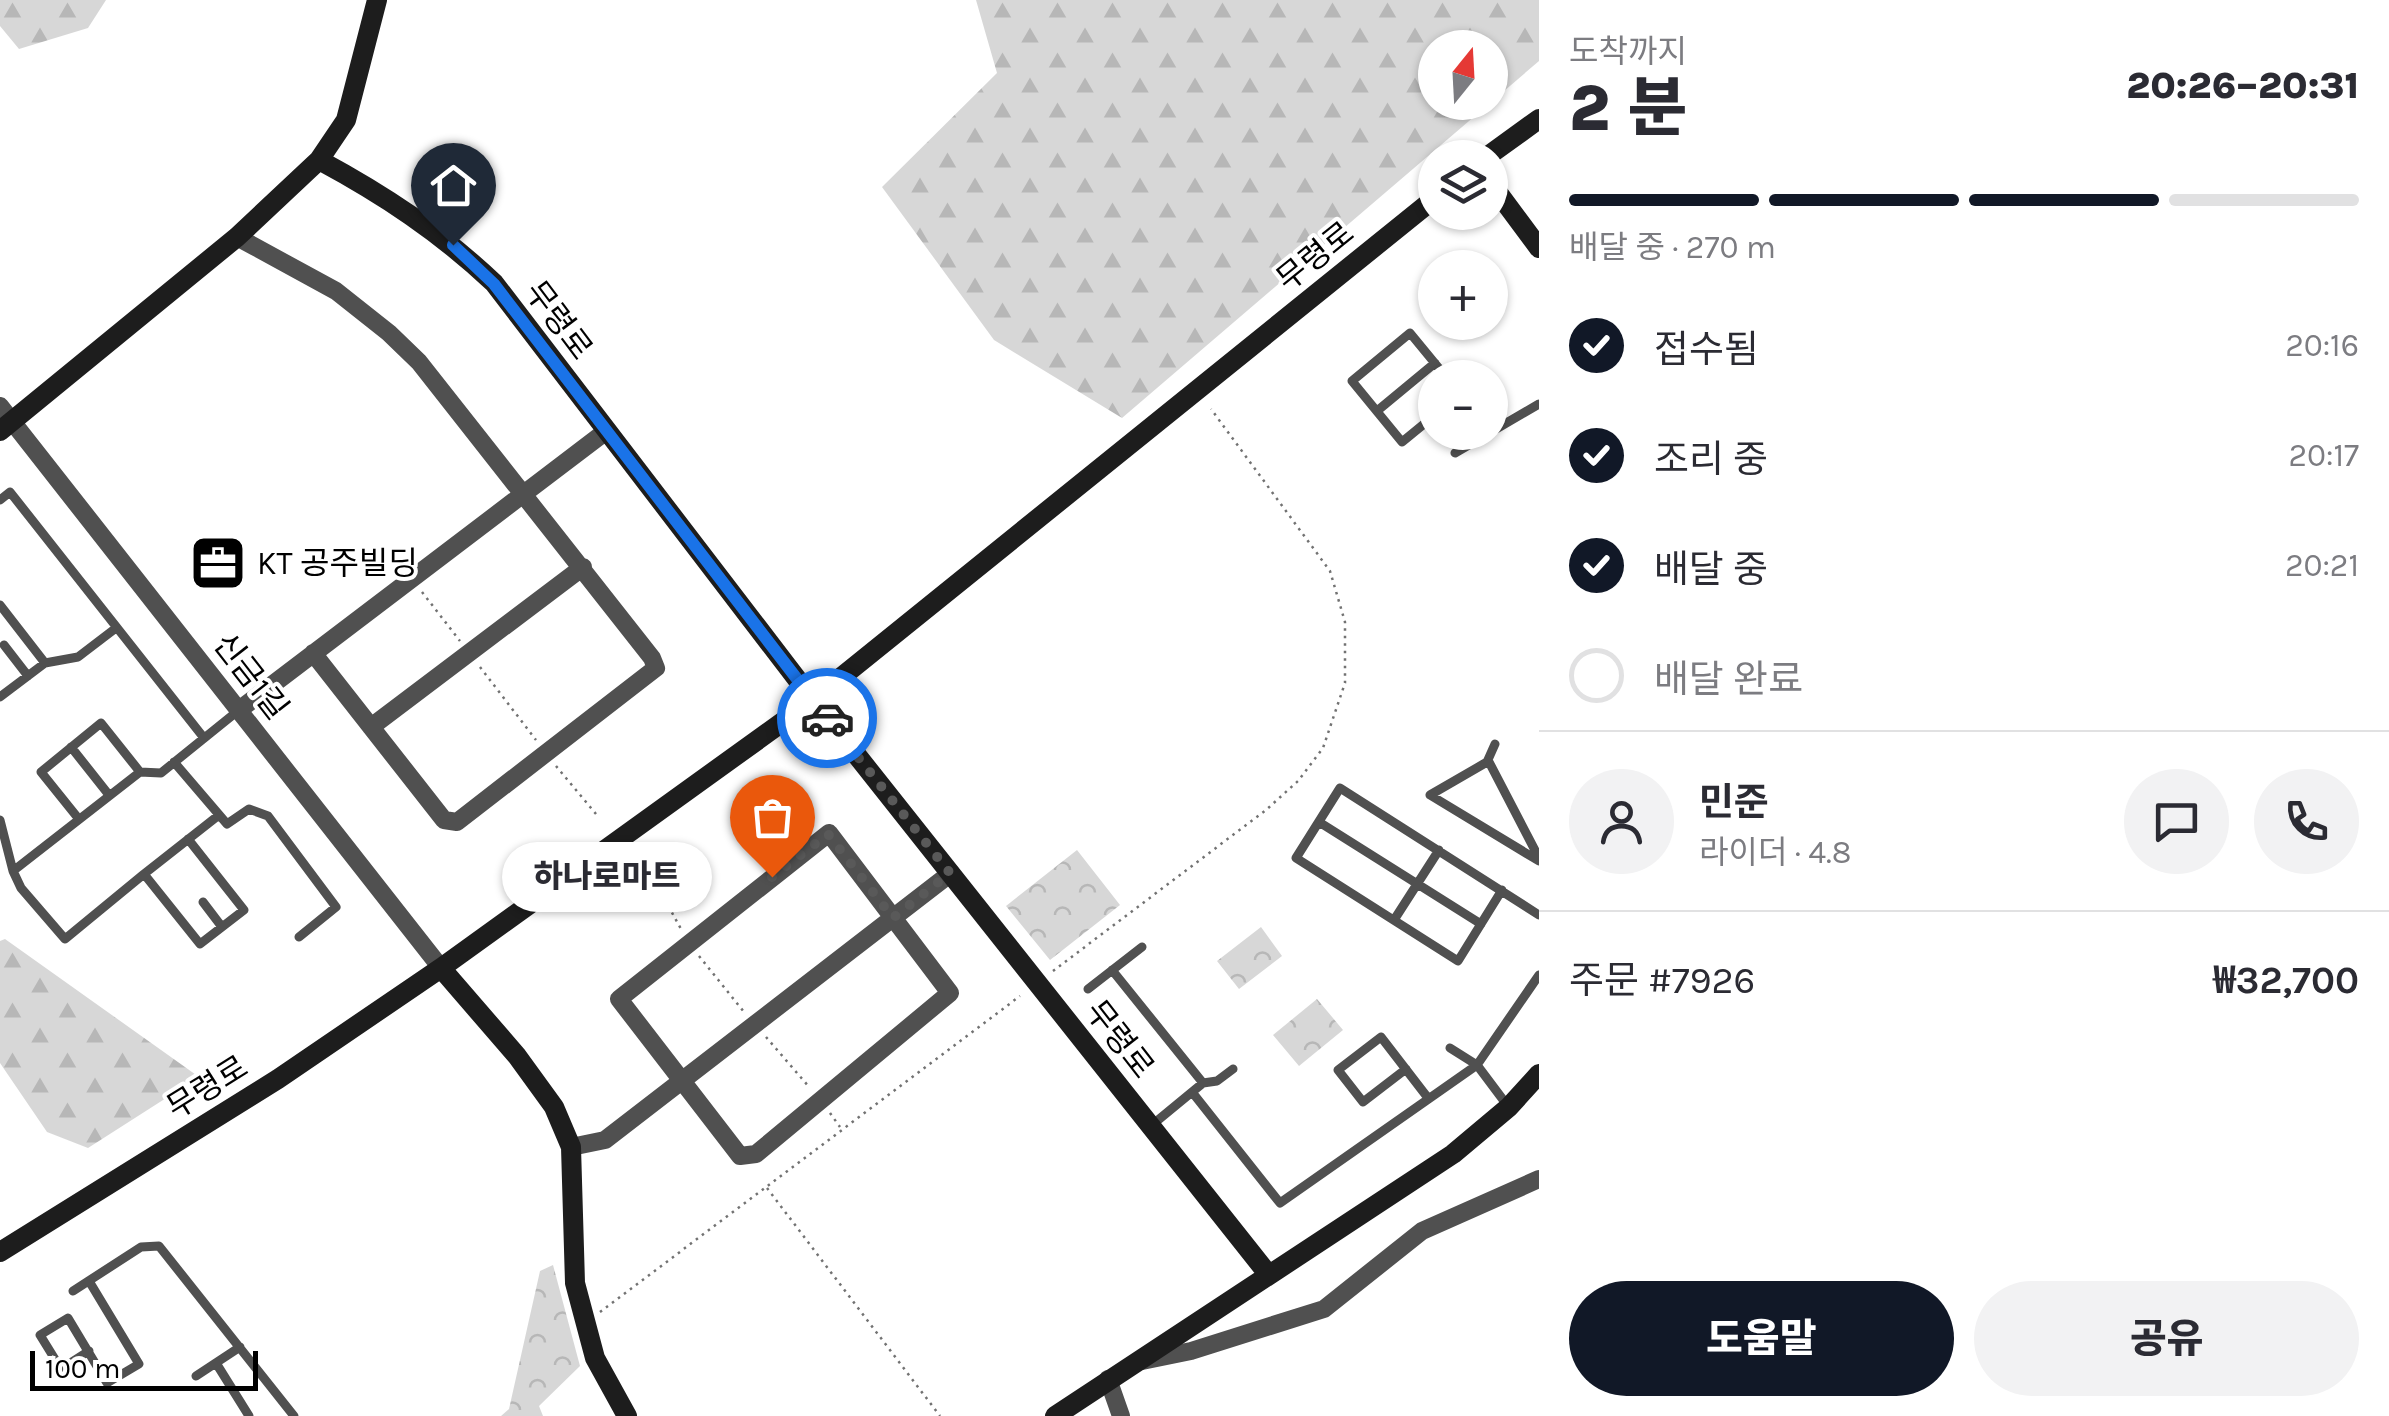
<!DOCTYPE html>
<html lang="ko">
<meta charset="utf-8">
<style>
body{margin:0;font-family:Karla,"Noto Sans KR",sans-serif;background:#f2f2f3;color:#2b2b33;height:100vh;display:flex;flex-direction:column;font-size:38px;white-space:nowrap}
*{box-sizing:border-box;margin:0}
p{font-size:32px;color:#7c7c81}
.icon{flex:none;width:55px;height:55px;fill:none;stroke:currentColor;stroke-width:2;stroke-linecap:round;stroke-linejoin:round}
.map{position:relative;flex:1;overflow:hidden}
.sheet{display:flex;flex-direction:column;background:#fff;width:850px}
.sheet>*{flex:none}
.needle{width:65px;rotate:18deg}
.fabs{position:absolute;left:1418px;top:30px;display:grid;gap:20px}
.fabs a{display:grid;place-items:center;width:90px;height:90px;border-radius:50%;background:#fff;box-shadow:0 2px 8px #0004;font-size:50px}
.scale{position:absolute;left:30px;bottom:25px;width:228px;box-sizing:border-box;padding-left:10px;border:5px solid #000;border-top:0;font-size:28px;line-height:35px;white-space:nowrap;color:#000;-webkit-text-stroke:8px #fff;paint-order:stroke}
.pin{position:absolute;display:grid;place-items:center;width:85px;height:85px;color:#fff;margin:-102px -42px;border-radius:50% 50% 50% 0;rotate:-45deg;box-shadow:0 0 10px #0007}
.pin .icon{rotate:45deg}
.courier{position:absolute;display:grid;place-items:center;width:100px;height:100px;margin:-50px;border:8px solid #1a73e8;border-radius:50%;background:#fff;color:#222;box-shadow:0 2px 12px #0007}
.bubble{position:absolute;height:70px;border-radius:35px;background:#fff;box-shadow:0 2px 8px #0004;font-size:32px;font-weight:800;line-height:70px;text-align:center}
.headline em{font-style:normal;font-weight:800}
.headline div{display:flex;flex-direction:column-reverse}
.headline{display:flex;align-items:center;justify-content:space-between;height:170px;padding:0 30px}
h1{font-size:65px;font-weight:800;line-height:75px}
.bar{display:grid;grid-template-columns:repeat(4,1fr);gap:15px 10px;align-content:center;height:120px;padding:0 30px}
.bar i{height:12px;border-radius:8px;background:#e1e1e2}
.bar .active{background:#111827}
.bar p{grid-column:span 4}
.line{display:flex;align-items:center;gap:25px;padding:0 30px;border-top:2px solid #e1e1e2}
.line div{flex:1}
.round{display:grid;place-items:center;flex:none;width:105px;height:105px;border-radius:52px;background:#f2f2f3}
ol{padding:0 30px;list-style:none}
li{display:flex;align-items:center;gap:30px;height:110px}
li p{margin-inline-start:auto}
li .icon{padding:10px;border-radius:50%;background:#111827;color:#fff;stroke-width:4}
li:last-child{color:#7c7c81}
li i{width:55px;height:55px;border:5px solid #e1e1e2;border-radius:50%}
.action{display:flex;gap:20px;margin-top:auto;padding:20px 30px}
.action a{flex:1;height:115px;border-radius:60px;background:#111827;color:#fff;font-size:40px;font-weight:800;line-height:115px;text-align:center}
.action a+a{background:#f2f2f3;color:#2b2b33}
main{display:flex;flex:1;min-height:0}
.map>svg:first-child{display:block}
.forest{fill:url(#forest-firs);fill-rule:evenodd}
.park{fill:url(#park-crowns)}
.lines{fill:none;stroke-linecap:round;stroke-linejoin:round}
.path{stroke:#727272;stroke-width:2.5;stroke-dasharray:2.5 5;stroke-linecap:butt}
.lane{stroke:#505050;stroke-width:9}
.street{stroke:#505050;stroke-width:18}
.secondary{stroke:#1d1d1d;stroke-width:20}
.done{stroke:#595959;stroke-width:10;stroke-dasharray:0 18}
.route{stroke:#1a73e8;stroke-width:12}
.labels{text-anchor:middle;stroke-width:8;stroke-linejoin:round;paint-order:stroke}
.street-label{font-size:32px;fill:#000;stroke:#fff}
.poi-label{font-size:32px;fill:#000;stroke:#fff;text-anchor:start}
</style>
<main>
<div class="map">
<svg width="1539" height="1416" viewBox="0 0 1539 1416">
<defs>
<pattern id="forest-firs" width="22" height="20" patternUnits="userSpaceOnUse" patternTransform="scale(2.5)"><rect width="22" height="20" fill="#d7d7d7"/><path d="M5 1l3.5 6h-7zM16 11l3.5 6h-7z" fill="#b7b7b7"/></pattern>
<pattern id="park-crowns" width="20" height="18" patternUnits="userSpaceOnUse" patternTransform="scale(2.5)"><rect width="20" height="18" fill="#d7d7d7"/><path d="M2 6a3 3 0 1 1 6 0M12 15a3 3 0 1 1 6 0" fill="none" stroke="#b7b7b7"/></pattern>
</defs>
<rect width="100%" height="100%" fill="#fff"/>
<path class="forest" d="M0,0H106L88,28L19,49L0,26Z
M976,0H1539V61L1122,418L994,340L882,187L997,73ZM1435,48H1490V102H1435Z
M5,939L199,1077L88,1148L47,1132L0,1063V941Z"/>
<path class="park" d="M1077,850L1120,905L1050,960L1006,906Z
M1261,927L1282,956L1239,989L1217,961Z
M1317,999L1343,1030L1299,1066L1273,1035Z
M553,1265L580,1366L539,1406L543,1416H501L509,1409L540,1271Z"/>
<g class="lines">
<path class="path" d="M422,592L460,641
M480,667L536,740
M556,766L596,814
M643,860L681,929
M699,956L744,1012
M1053,971L1266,810L1298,781L1323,748L1345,683V622L1330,571L1211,409
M766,1037L810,1088
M830,1113L840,1127
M767,1188L940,1416
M600,1312L1020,996"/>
<path class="lane" d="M1377,411L1435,363
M1435,415L1402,442L1352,381L1410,333L1447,378
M1455,453L1539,404
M0,500L10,492L204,738
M0,605L45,663
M4,645L28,676
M0,697L45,663L78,657L116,628
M1495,744L1487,762L1430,795L1539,861
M71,747L109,795
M1488,760L1539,858
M174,762L227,824L249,809L268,816L336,907L299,937
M78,818L41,772L101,723L140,772
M0,820L13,871L21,888L65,939L144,874
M1319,822L1481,924
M188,839L244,910L200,944L144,874L219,815
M13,871L140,772L161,773L239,710
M1502,890L1458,961L1296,858L1340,788L1539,915
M203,902L222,927
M1394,920L1439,850
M1112,970L1203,1083
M1088,989L1142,947
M1450,1048L1477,1065L1507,1105
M1406,1069L1363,1102L1338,1070L1381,1037L1428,1098
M1192,1092L1280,1203L1477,1065L1539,975
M1152,1125L1203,1083L1217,1081L1233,1069
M89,1281L139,1364L107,1383L68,1318L40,1335L61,1369L89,1351
M73,1291L141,1247L159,1246L294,1416
M216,1363L249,1416
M196,1376L240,1347"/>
<path class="street" d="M237,237L336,291L389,333L419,362L652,658L656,668L457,822L444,820L313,653
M0,406L441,968
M239,710L605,432
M371,727L583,567
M829,833L950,993L756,1154L740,1156L619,999Z
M571,1147L605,1140L951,873
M1142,1361L1191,1351L1324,1309L1422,1231L1539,1179
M1108,1379L1121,1416"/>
<path class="secondary" d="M1485,158L1539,119
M319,160C384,195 440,232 494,283L813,700L1268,1274
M1490,182L1539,248
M0,431L237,237L319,160L346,120L377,0
M441,968L517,1056L554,1107L571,1147L575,1283L595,1358L627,1416
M0,1252L278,1079L441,968L813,700L1435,198
M1055,1416L1453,1154L1509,1107L1539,1074"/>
</g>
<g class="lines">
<path class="done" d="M772,877L828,834L893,918L950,873L827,718"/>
<path class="route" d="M453,245L494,284L827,718"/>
</g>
<defs>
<g id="office-square" transform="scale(2.875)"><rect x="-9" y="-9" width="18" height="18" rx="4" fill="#000" stroke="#fff"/><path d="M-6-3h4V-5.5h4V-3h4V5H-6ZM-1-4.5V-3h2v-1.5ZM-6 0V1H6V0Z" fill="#fff"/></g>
</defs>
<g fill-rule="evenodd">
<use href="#office-square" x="218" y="563"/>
</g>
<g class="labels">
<g class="street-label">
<text transform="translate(1315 256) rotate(-39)" y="11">무령로</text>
<text transform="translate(559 320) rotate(53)" y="11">무령로</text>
<text transform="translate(251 676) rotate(52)" y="11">신금1길</text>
<text transform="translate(1120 1039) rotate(52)" y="11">무령로</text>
<text transform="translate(207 1087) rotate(-32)" y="11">무령로</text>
</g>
<g class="poi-label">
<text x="257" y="574">KT 공주빌딩</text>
</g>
</g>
</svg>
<div class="fabs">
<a><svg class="needle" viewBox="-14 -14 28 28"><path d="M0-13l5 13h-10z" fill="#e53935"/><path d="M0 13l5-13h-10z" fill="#7c7c81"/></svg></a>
<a><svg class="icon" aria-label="layers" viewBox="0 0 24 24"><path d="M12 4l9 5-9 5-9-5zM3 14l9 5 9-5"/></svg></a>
<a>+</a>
<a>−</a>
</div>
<div class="scale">100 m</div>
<div class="pin" style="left:772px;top:877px;background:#ea580c"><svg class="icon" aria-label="bag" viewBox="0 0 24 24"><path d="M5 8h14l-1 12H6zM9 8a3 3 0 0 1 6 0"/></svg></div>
<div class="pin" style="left:453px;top:245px;background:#1f2937"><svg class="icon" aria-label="home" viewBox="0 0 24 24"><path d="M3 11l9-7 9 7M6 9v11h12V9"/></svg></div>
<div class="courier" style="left:827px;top:718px"><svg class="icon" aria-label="car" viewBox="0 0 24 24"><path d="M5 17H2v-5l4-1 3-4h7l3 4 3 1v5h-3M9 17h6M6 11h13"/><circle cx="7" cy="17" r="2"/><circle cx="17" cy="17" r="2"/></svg></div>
<div class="bubble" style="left:502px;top:842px;width:210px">하나로마트</div>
</div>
<section class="sheet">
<div class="headline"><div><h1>2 분</h1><p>도착까지</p></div><em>20:26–20:31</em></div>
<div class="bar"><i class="active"></i><i class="active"></i><i class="active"></i><i></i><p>배달 중 · 270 m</p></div>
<ol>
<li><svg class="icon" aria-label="check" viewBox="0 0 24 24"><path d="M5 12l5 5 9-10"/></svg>접수됨<p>20:16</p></li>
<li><svg class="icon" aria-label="check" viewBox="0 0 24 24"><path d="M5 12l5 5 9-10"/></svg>조리 중<p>20:17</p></li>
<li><svg class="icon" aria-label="check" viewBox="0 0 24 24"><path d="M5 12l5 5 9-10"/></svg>배달 중<p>20:21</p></li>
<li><i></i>배달 완료</li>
</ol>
<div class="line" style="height:180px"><a class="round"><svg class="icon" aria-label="person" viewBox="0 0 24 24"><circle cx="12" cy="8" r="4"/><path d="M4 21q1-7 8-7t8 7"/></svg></a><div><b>민준</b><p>라이더 · 4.8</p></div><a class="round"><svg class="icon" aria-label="chat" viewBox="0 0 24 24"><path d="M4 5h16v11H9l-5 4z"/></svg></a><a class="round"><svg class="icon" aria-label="phone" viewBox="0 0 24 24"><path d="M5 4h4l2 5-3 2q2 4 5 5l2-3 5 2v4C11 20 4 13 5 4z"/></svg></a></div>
<div class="line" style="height:130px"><div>주문 #7926</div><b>₩32,700</b></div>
<div class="action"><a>도움말</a><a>공유</a></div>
</section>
</main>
